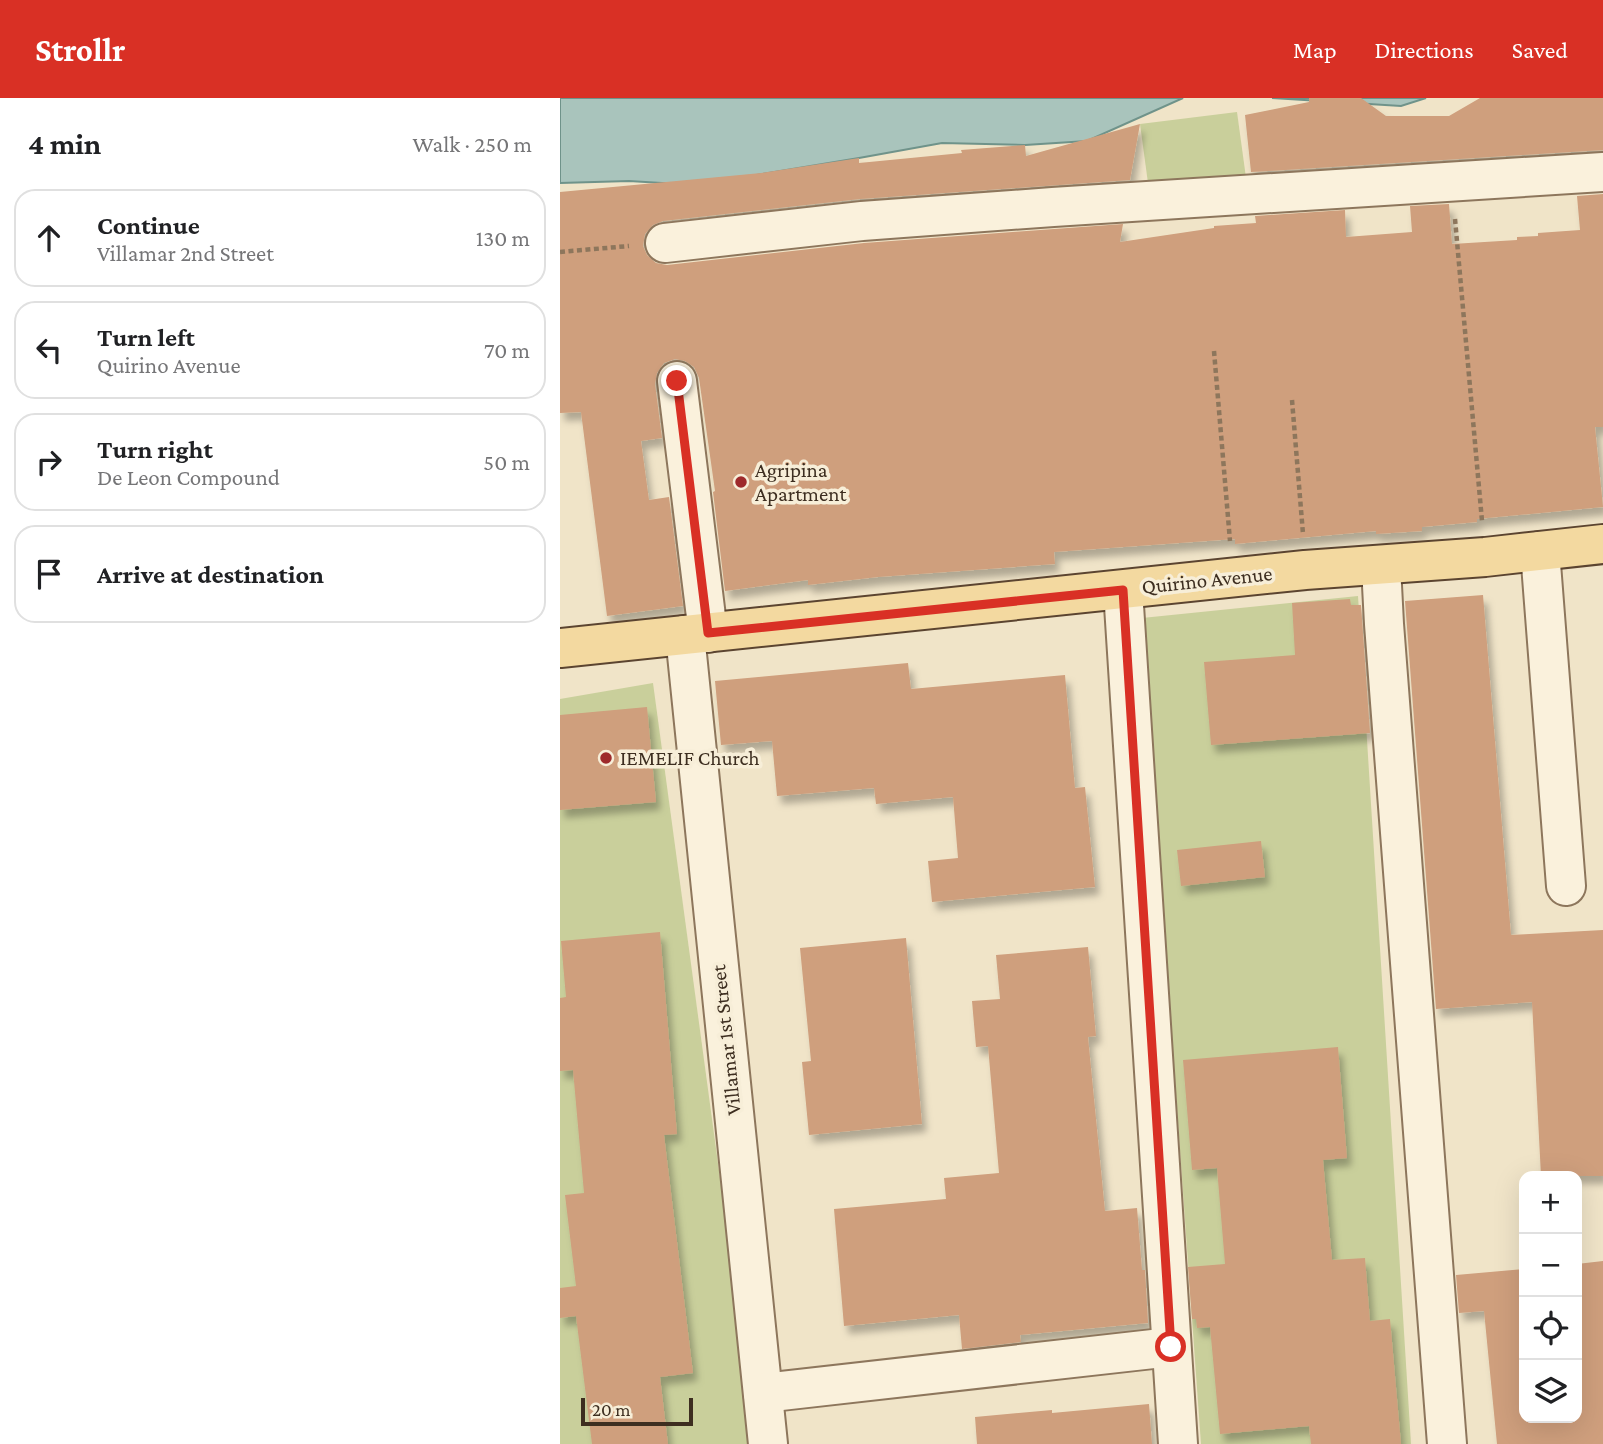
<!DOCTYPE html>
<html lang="en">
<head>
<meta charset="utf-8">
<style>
  body { margin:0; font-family:"Crimson Pro",serif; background:#f2f2f2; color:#202124 }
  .controls { position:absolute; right:21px; bottom:21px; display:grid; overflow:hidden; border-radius:14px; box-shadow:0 7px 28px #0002 }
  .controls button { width:63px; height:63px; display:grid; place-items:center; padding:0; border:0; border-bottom:2px solid #e0e0e0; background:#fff; color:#202124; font:35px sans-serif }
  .scale { position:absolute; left:21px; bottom:18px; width:112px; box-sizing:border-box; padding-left:7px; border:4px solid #3d2e20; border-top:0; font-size:19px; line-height:24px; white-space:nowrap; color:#3d2e20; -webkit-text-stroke:5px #f7eed8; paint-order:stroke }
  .stop { position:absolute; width:21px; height:21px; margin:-16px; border:5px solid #d93025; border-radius:50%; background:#fff }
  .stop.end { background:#d93025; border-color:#fff; box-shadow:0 2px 7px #0008 }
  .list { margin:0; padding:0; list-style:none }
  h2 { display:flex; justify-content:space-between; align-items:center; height:91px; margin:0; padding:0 28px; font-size:30px }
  h2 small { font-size:23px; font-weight:400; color:#757577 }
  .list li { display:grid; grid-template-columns:46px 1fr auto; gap:21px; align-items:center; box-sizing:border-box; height:98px; margin:0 14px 14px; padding:0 14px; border:2px solid #e0e0e0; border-radius:21px }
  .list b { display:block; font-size:26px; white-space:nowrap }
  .list p { margin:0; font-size:23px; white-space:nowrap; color:#757577 }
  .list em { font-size:23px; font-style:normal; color:#757577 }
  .icon { flex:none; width:38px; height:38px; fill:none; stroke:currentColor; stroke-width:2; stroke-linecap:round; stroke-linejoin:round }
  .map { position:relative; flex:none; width:1043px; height:1346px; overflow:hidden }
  header { display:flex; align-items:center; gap:42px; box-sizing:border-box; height:98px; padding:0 35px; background:#d93025; color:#fff }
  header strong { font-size:33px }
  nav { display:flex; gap:38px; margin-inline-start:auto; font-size:24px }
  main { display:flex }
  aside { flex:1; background:#fff }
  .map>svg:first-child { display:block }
  .green { fill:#c9cf9b }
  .water { fill:#a9c4bc; stroke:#6f938a; stroke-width:2 }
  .building { fill:#cf9f7d; filter:url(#shadow) }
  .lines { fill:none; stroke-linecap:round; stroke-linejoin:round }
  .minor-casing { stroke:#8d765c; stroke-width:42 }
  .major-casing { stroke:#5b4430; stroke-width:42 }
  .path { stroke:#8d765c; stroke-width:4.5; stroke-dasharray:5 3.5; stroke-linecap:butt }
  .minor { stroke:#faf1dc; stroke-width:38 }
  .major { stroke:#f3d9a0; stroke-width:38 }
  .route { stroke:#d93025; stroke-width:9 }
  .poi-dot { fill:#9e2a2b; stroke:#f7eed8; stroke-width:2.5 }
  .labels { text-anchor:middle; stroke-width:7; stroke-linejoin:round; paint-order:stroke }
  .poi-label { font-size:21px; fill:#3d2e20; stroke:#f7eed8; text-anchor:start }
  .street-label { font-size:21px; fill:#3d2e20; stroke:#f7eed8 }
</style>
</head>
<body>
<header>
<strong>Strollr</strong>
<nav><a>Map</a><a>Directions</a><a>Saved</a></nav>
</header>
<main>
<aside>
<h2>4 min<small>Walk · 250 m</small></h2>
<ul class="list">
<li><svg class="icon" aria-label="ahead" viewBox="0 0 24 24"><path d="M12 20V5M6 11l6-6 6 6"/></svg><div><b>Continue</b><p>Villamar 2nd Street</p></div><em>130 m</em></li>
<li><svg class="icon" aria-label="left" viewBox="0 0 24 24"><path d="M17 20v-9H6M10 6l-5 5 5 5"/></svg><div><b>Turn left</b><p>Quirino Avenue</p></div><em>70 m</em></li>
<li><svg class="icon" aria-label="right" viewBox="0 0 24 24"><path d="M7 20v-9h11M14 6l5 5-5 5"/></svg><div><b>Turn right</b><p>De Leon Compound</p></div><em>50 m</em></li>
<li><svg class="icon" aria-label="arrive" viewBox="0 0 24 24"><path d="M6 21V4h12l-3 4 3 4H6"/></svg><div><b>Arrive at destination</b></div></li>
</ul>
</aside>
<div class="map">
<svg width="1043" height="1346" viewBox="0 0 1043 1346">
  <defs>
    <filter id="shadow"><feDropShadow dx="4.5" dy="8" stdDeviation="3.5" flood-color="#0004"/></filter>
  </defs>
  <rect width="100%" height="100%" fill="#f0e4c8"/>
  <g class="green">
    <path d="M 677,14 L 687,87 L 590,100 L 580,26 Z"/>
    <path d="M 798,498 L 851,1346 L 641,1346 L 582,520 Z"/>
    <path d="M 93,585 L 196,1346 L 0,1346 L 0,601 Z"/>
  </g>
  <g class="water">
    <path d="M 0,0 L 623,0 L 527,43 L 465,47 L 382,45 L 299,60 L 135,87 L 69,83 L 0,85 Z"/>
    <path d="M 712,0 L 866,0 L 841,8 Z"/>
  </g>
  <g class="building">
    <path d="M 749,0 L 801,0 L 826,18 L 889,18 L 920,0 L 1043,0 L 1043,52 L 691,74 L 685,17 L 749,4 Z"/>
    <path d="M 580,26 L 570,82 L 300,101 L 103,123 L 93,127 L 85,136 L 83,148 L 87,157 L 96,165 L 107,167 L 304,145 L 563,126 L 560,144 L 654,130 L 654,128 L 696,125 L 695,118 L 785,112 L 786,139 L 852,134 L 850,108 L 889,106 L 892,146 L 957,142 L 957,139 L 978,138 L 978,135 L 1020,132 L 1017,98 L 1043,96 L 1043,329 L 1035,329 L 1043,409 L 917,421 L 917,424 L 862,429 L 862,433 L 816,436 L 816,433 L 675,446 L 675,441 L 494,454 L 495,466 L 318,479 L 248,487 L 248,482 L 165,493 L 153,394 L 155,393 L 139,280 L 134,269 L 125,263 L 115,261 L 104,265 L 97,275 L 95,286 L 102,340 L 81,343 L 89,402 L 109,399 L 123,508 L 47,518 L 21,314 L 0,315 L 0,94 L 201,75 L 299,60 L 299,65 L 402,55 L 401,52 L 465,47 L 466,58 Z"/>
    <path d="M 923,497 L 951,837 L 1043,832 L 1043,1078 L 981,1078 L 972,904 L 876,911 L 845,503 Z"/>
    <path d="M 790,501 L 791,507 L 801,507 L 810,635 L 651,647 L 644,564 L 735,557 L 732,505 Z"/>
    <path d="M 348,565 L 351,591 L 505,577 L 515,690 L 525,689 L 535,789 L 372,804 L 368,763 L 398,760 L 393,699 L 316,706 L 314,690 L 217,698 L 212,643 L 161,647 L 155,583 Z"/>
    <path d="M 87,609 L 96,704 L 0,712 L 0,617 Z"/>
    <path d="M 701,743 L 705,779 L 621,788 L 617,752 Z"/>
    <path d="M 100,834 L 117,1036 L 104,1037 L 133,1275 L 100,1279 L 108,1346 L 32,1346 L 16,1218 L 0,1220 L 0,1190 L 16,1188 L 5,1097 L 24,1095 L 13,972 L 0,973 L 0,900 L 6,899 L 1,843 Z"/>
    <path d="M 346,840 L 362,1026 L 249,1037 L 242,964 L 251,963 L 240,850 Z"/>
    <path d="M 528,849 L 536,938 L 528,939 L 545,1113 L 577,1110 L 582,1172 L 585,1172 L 588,1225 L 460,1237 L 461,1244 L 402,1251 L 399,1217 L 284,1228 L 274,1111 L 386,1101 L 384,1080 L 439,1075 L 428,948 L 416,949 L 412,903 L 440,901 L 436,857 Z"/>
    <path d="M 778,949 L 787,1060 L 763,1062 L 772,1162 L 805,1160 L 810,1223 L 830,1221 L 841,1346 L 751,1346 L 749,1328 L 660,1336 L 650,1229 L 637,1230 L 636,1221 L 632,1221 L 628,1169 L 665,1166 L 657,1070 L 632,1072 L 623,962 Z"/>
    <path d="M 1043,1163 L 1043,1346 L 937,1346 L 924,1213 L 899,1215 L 896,1177 L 964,1171 L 964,1320 L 1017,1320 L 1017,1166 Z"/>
    <path d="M 589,1306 L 592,1346 L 417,1346 L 415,1319 L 492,1312 L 492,1315 Z"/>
  </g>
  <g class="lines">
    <defs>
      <g id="minor">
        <path d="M 105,145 L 302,123 L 493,109 L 1043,74"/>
        <path d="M 117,283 L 148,535"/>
        <path d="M 980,453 L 1006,788"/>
        <path d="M 821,468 L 824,526 L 887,1346"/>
        <path d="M 563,492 L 618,1346"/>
        <path d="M 125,537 L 208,1346"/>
        <path d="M 203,1295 L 611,1249"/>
      </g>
      <path id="major" d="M 0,550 L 745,472 L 925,459 L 1043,446"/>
    </defs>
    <use href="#minor" class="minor-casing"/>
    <use href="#major" class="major-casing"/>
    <g class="path">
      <path d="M 895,121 L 922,423"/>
      <path d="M 0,154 L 69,148"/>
      <path d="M 654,253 L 670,443"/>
      <path d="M 732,302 L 743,436"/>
    </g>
    <use href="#minor" class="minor"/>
    <use href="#major" class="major"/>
  </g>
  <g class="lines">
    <path class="route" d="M 117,283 L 148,535 L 563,492 L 611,1249"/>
  </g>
  <g class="poi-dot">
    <circle cx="181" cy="384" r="7"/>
    <circle cx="46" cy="660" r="7"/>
  </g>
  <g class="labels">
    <g class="poi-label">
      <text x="195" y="379">Agripina<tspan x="195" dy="24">Apartment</tspan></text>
      <text x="60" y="667">IEMELIF Church</text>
    </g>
    <g class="street-label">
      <text transform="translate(647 482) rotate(-6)" y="7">Quirino Avenue</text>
      <text transform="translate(166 942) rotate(-96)" y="7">Villamar 1st Street</text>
    </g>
  </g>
</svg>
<div class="controls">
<button>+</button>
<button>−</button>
<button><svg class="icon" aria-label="locate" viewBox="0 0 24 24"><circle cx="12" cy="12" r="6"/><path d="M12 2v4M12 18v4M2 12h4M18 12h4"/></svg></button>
<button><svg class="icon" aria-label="layers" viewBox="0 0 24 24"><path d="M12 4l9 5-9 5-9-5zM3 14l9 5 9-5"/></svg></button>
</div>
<div class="scale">20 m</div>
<div class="stop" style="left:611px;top:1249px"></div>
<div class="stop end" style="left:117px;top:283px"></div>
</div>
</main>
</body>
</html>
